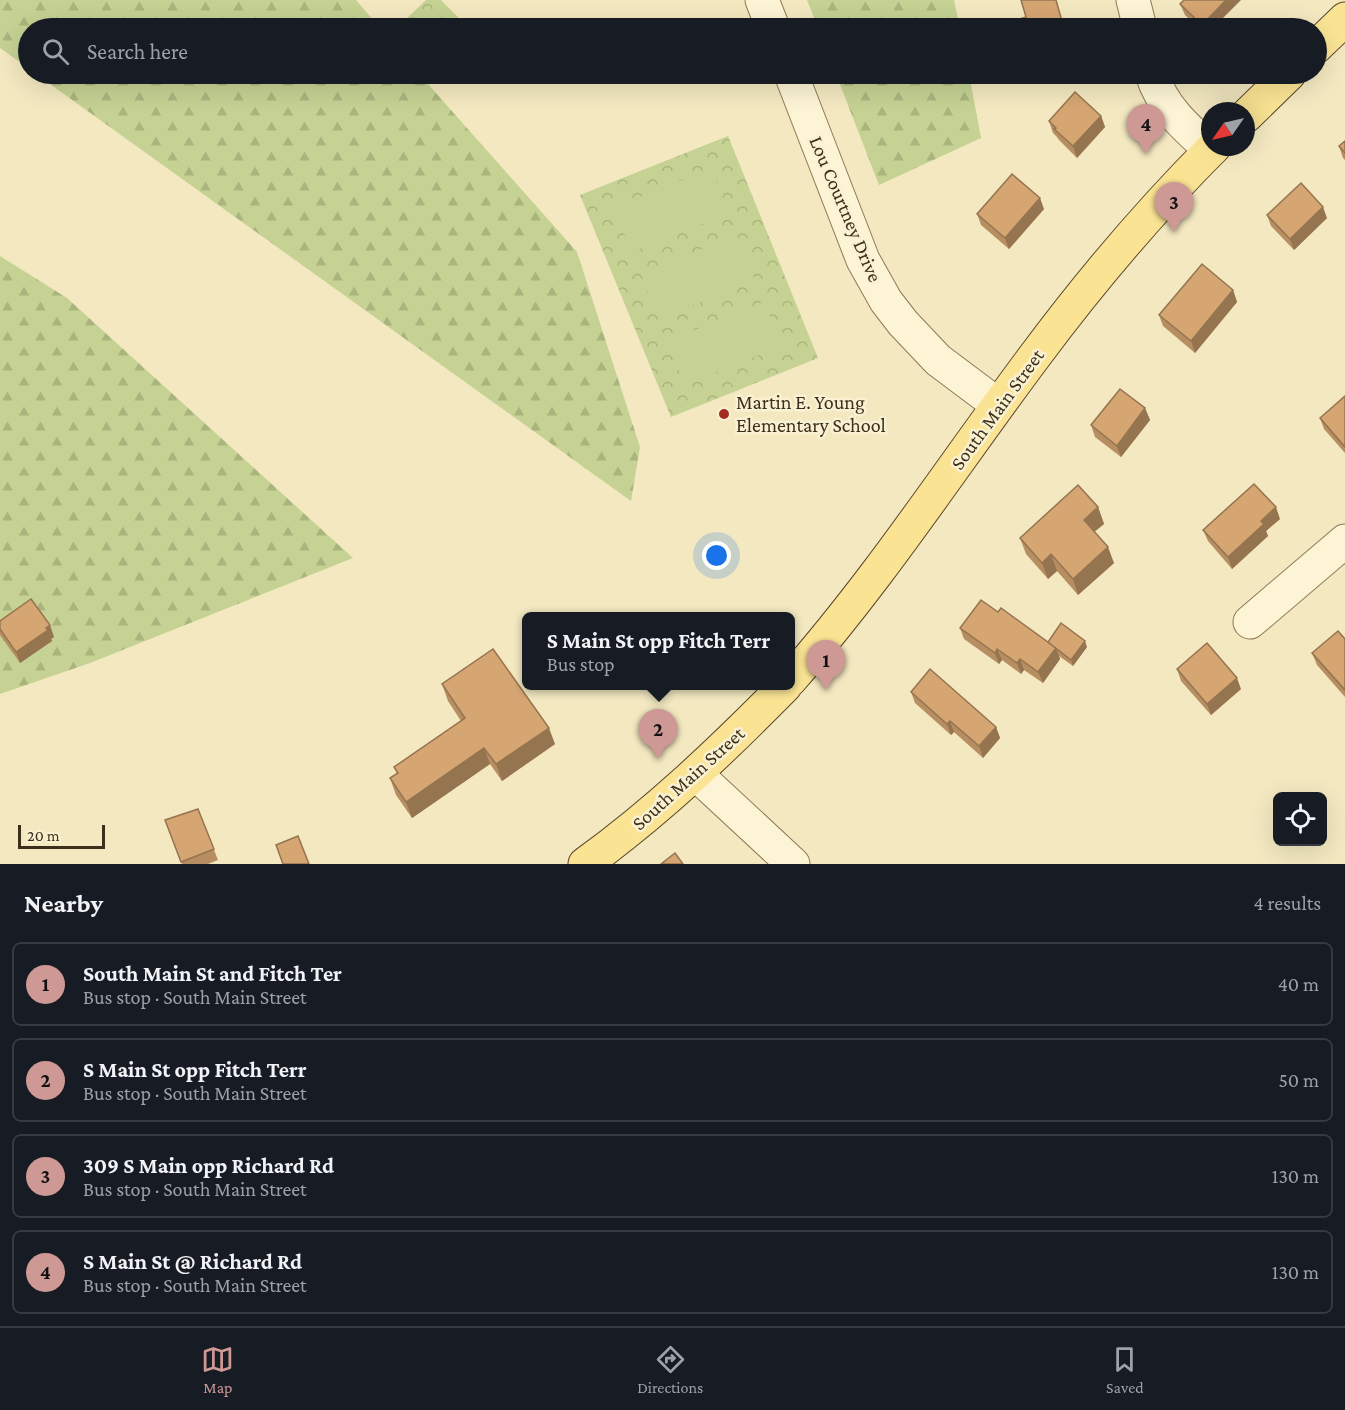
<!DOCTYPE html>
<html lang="en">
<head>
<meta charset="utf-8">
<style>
  body { margin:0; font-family:"Crimson Pro",serif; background:#20242c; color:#f1f3f6 }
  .controls { position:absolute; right:18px; bottom:18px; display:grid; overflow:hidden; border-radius:9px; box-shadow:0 6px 24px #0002 }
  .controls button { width:54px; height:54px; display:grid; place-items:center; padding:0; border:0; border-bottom:2px solid #363941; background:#171b24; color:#f1f3f6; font:30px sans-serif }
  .compass { position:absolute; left:1201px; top:102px; width:54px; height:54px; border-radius:50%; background:#171b24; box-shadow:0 6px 24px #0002; rotate:236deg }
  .scale { position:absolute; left:18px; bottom:15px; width:87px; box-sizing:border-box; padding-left:6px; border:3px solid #3c2f1c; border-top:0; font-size:16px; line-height:21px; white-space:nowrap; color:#3c2f1c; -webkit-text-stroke:4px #f9f1d1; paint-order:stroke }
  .you { position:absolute; left:717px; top:556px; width:21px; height:21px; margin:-15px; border:4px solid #fff; border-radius:50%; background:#1a73e8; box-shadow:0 0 0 9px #1a73e833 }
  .badge { display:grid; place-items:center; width:39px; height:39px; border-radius:50%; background:#ce9995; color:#111; font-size:20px; font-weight:700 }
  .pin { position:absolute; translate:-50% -50px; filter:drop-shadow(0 2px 3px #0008) }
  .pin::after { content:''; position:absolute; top:32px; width:21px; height:18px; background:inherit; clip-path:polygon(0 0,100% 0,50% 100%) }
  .popup { position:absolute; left:522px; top:612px; width:273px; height:78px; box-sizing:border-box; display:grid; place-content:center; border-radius:9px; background:#171b24; filter:drop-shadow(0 2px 4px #0005); font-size:20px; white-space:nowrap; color:#9ea1a6 }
  .popup b { font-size:22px; color:#f1f3f6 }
  .popup::after { content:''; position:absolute; left:50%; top:100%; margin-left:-12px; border:12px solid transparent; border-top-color:#171b24 }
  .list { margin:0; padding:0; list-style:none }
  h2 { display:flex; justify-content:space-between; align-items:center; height:78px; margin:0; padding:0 24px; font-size:26px }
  h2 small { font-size:20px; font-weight:400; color:#9ea1a6 }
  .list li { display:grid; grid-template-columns:39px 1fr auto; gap:18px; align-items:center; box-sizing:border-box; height:84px; margin:0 12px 12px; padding:0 12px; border:2px solid #363941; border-radius:9px }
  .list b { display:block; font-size:22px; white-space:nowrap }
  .list p { margin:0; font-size:20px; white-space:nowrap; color:#9ea1a6 }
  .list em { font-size:20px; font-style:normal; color:#9ea1a6 }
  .icon { flex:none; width:33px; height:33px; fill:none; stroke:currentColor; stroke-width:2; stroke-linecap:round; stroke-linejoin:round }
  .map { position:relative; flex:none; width:1345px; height:864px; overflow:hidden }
  .search { position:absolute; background:#171b24; box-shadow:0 6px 24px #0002; left:18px; right:18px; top:18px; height:66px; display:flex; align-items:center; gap:15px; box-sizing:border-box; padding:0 21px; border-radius:33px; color:#9ea1a6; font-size:22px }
  .sheet { height:462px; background:#171b24 }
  nav { display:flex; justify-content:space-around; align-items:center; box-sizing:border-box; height:84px; border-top:2px solid #363941; background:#171b24; font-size:16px; color:#9ea1a6 }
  nav a { display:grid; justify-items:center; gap:3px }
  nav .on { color:#ce9995 }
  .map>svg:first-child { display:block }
  .forest { fill:url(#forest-firs) }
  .park { fill:url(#park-crowns) }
  .pitch { fill:#c5d293 }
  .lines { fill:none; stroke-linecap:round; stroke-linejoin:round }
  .minor-casing { stroke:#8e7956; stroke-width:35 }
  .major-casing { stroke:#5b462b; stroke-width:35 }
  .minor { stroke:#fcf4d4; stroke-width:33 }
  .major { stroke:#fae494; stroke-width:33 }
  .wall { fill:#b78e62 }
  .shaded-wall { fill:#957450 }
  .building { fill:#d5a572; stroke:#957450; stroke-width:1.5 }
  .poi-dot { fill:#a42b1f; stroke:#f9f1d1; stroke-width:2 }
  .labels { text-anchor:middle; stroke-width:5; stroke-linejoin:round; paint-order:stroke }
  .street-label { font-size:20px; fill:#3c2f1c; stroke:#f9f1d1 }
  .poi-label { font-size:20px; fill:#3c2f1c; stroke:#f9f1d1; text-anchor:start }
</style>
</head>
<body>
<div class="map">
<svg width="1345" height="864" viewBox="0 0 1345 864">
  <defs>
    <pattern id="forest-firs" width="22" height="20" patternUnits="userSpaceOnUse" patternTransform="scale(1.5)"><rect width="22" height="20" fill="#c5d293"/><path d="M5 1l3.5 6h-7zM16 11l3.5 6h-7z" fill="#aab57e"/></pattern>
    <pattern id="park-crowns" width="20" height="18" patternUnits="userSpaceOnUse" patternTransform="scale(1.5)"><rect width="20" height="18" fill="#c5d293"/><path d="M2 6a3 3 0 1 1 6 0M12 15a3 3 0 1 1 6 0" fill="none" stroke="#aab57e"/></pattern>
  </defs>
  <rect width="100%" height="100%" fill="#f3e8c0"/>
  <g class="forest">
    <path d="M 0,0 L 356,0 L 380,28 L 28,28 L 28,68 L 0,48 Z"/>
    <path d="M 807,0 L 954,0 L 960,28 L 818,28 Z"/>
    <path d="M 36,74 L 419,74 L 577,252 L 640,447 L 631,501 Z"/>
    <path d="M 836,74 L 969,74 L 981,138 L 879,185 Z"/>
    <path d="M 0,256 L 67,298 L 353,558 L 90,663 L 0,694 Z"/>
  </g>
  <g class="park">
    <path d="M 426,0 L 441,0 L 469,28 L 411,28 L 404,21 Z"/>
    <path d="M 728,136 L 818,358 L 671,417 L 580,195 Z"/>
  </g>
  <g class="pitch">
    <path d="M 711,168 L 729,213 L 632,252 L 614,208 Z"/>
    <path d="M 737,235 L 755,280 L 659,319 L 641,274 Z"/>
    <path d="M 764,302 L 782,346 L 685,385 L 667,341 Z"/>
  </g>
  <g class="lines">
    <defs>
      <g id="minor">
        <path d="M 762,0 L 773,28"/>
        <path d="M 1133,0 L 1140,28"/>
        <path d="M 791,74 L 863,260 L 886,301 L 903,323 L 938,360 L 998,405"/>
        <path d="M 1152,74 C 1162,107 1186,128 1211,150"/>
        <path d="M 1250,622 L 1345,541"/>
        <path d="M 696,774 L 793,864"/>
      </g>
      <g id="major">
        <path d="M 1316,47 L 1345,19"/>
        <path d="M 1246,116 L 1289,74"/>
        <path d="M 790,680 C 880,578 953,465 1034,357 C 1089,283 1149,212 1214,147"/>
        <path d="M 585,864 C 658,811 722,750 785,686"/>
      </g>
    </defs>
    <use href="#minor" class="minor-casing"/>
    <use href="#major" class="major-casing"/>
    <use href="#minor" class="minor"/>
    <use href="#major" class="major"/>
  </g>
  <g class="wall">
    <path d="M 1180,4 L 1213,28 L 1198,28 L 1185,15 Z"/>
    <path d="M 1101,116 L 1105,127 L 1077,158 L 1059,140 L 1057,137 L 1053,133 L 1049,121 Z"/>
    <path d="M 1345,141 L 1345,160 L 1343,158 L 1339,146 Z"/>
    <path d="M 1044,209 L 1009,249 L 981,225 L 977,214 Z"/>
    <path d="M 1267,215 L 1327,218 L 1294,250 L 1271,226 Z"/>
    <path d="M 1233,290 L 1237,302 L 1195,353 L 1163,326 L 1159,315 Z"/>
    <path d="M 1345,396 L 1345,453 L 1324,429 L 1320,418 Z"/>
    <path d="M 1145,408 L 1150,420 L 1121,457 L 1095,437 L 1091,425 Z"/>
    <path d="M 1098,507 L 1104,524 L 1094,532 L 1114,563 L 1078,595 L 1057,571 L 1048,579 L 1026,554 L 1020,538 Z"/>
    <path d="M 1280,519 L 1266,531 L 1268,536 L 1232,569 L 1208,541 L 1203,530 Z"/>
    <path d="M 998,612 L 1048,642 L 1087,647 L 1073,666 L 1059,656 L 1060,659 L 1043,683 L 1024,670 L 1021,674 L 1002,660 L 999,664 L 964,639 L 960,628 Z"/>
    <path d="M 0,621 L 54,637 L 51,639 L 52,641 L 20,663 L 0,635 Z"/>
    <path d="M 1345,639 L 1345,697 L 1317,665 L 1312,653 Z"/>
    <path d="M 1177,669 L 1241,689 L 1211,715 L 1181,681 Z"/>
    <path d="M 442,684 L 555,744 L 502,781 L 490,764 L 412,818 L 396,795 L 390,778 L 397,774 L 394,767 L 461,721 L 448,701 Z"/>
    <path d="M 911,692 L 996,727 L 1000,738 L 983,758 L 954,732 L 951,735 L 915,703 Z"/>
    <path d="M 198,809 L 218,860 L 208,864 L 182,864 L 165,820 Z"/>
  </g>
  <g class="shaded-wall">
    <path d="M 1226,0 L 1241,0 L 1213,28 L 1204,28 L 1202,25 Z"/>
    <path d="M 1101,116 L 1105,127 L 1077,158 L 1073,146 Z"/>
    <path d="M 1040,198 L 1044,209 L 1009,249 L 1005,238 Z"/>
    <path d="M 1323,207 L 1327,218 L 1294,250 L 1290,239 Z"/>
    <path d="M 1233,290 L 1237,302 L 1195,353 L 1191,341 Z"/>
    <path d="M 1145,408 L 1150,420 L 1121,457 L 1117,446 Z"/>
    <path d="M 1098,507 L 1104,524 L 1089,536 L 1084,520 Z"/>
    <path d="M 1276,507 L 1280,519 L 1266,531 L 1268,536 L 1232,569 L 1228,557 L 1261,521 Z"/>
    <path d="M 1108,547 L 1114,563 L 1078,595 L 1073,579 Z"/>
    <path d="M 1051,554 L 1057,571 L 1048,579 L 1042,563 Z"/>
    <path d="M 50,625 L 54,637 L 51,639 L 52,641 L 20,663 L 16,652 Z"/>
    <path d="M 1085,641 L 1087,647 L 1073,666 L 1071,660 Z"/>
    <path d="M 1056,648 L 1060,659 L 1043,683 L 1038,672 Z"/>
    <path d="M 997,649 L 1002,660 L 999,664 L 995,653 Z"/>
    <path d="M 1020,659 L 1024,670 L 1021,674 L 1017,663 Z"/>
    <path d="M 1237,678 L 1241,689 L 1211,715 L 1207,704 Z"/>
    <path d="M 950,721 L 954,732 L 951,735 L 947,724 Z"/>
    <path d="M 996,727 L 1000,738 L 983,758 L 979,746 Z"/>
    <path d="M 549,728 L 555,744 L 502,781 L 496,764 Z"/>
    <path d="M 484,748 L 490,764 L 412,818 L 406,802 Z"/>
  </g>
  <g class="building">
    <path d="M 1021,0 L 1056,0 L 1064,28 L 1011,28 L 1009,22 L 1026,17 Z"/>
    <path d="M 1184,0 L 1226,0 L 1202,25 L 1180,4 Z"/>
    <path d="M 1075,92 L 1101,116 L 1073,146 L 1054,129 L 1056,128 L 1049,121 Z"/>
    <path d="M 1345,141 L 1345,153 L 1339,146 Z"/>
    <path d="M 1012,174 L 1040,198 L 1005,238 L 977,214 Z"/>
    <path d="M 1301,183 L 1323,207 L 1290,239 L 1267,215 Z"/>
    <path d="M 1202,264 L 1233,290 L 1191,341 L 1159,315 Z"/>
    <path d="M 1120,389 L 1145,408 L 1117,446 L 1091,425 Z"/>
    <path d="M 1345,396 L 1345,447 L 1320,418 Z"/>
    <path d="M 1254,484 L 1276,507 L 1261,521 L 1264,524 L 1228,557 L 1203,530 Z"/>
    <path d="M 1078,485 L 1098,507 L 1084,520 L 1108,547 L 1073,579 L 1051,554 L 1042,563 L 1020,538 Z"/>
    <path d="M 31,599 L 50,625 L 46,628 L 48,630 L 16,652 L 0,629 L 0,621 Z"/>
    <path d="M 981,600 L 998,612 L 1001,608 L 1056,648 L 1038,672 L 1020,659 L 1017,663 L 997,649 L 995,653 L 960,628 Z"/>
    <path d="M 1061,623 L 1085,641 L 1071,660 L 1048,642 Z"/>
    <path d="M 1338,631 L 1345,639 L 1345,690 L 1312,653 Z"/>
    <path d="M 1207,643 L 1237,678 L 1207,704 L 1177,669 Z"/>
    <path d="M 493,649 L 549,728 L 496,764 L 484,748 L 406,802 L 390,778 L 398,773 L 394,767 L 465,718 L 442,684 Z"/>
    <path d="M 930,669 L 996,727 L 979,746 L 950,721 L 947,724 L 911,692 Z"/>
    <path d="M 198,809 L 214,849 L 181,862 L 165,820 Z"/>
    <path d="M 298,836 L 309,864 L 283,864 L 276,845 Z"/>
    <path d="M 675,853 L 683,864 L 661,864 Z"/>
  </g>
  <circle class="poi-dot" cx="724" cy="414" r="6"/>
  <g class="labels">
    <g class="street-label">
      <text transform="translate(846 209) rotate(67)" y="7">Lou Courtney Drive</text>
      <text transform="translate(997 409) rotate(-54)" y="7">South Main Street</text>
      <text transform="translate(688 778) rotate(-42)" y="7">South Main Street</text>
    </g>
    <g class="poi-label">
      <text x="736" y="409">Martin E. Young<tspan x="736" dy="23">Elementary School</tspan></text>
    </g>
  </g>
</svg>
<div class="controls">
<button><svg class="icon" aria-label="locate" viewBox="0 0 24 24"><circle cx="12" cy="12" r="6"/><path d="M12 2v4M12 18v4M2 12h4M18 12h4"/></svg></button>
</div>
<svg class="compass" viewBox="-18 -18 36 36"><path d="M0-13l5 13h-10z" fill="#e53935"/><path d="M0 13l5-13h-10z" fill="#9ea1a6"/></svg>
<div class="scale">20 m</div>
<div class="you"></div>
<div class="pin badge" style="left:826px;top:690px">1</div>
<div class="pin badge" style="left:658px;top:759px">2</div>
<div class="popup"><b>S Main St opp Fitch Terr</b>Bus stop</div>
<div class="pin badge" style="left:1174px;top:232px">3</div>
<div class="pin badge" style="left:1146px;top:154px">4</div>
<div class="search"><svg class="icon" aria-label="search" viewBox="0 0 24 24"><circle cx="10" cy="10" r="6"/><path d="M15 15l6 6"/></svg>Search here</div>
</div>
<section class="sheet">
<h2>Nearby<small>4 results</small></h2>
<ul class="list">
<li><span class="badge">1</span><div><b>South Main St and Fitch Ter</b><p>Bus stop · South Main Street</p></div><em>40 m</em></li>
<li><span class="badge">2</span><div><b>S Main St opp Fitch Terr</b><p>Bus stop · South Main Street</p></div><em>50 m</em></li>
<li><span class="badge">3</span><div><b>309 S Main opp Richard Rd</b><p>Bus stop · South Main Street</p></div><em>130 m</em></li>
<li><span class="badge">4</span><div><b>S Main St @ Richard Rd</b><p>Bus stop · South Main Street</p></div><em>130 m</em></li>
</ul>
</section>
<nav>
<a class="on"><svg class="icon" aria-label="map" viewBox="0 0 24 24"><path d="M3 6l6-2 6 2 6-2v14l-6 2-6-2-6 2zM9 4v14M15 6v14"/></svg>Map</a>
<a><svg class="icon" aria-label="directions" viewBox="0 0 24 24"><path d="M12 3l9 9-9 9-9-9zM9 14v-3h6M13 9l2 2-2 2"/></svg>Directions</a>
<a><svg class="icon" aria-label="saved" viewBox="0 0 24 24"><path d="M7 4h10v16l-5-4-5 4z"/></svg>Saved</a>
</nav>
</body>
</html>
